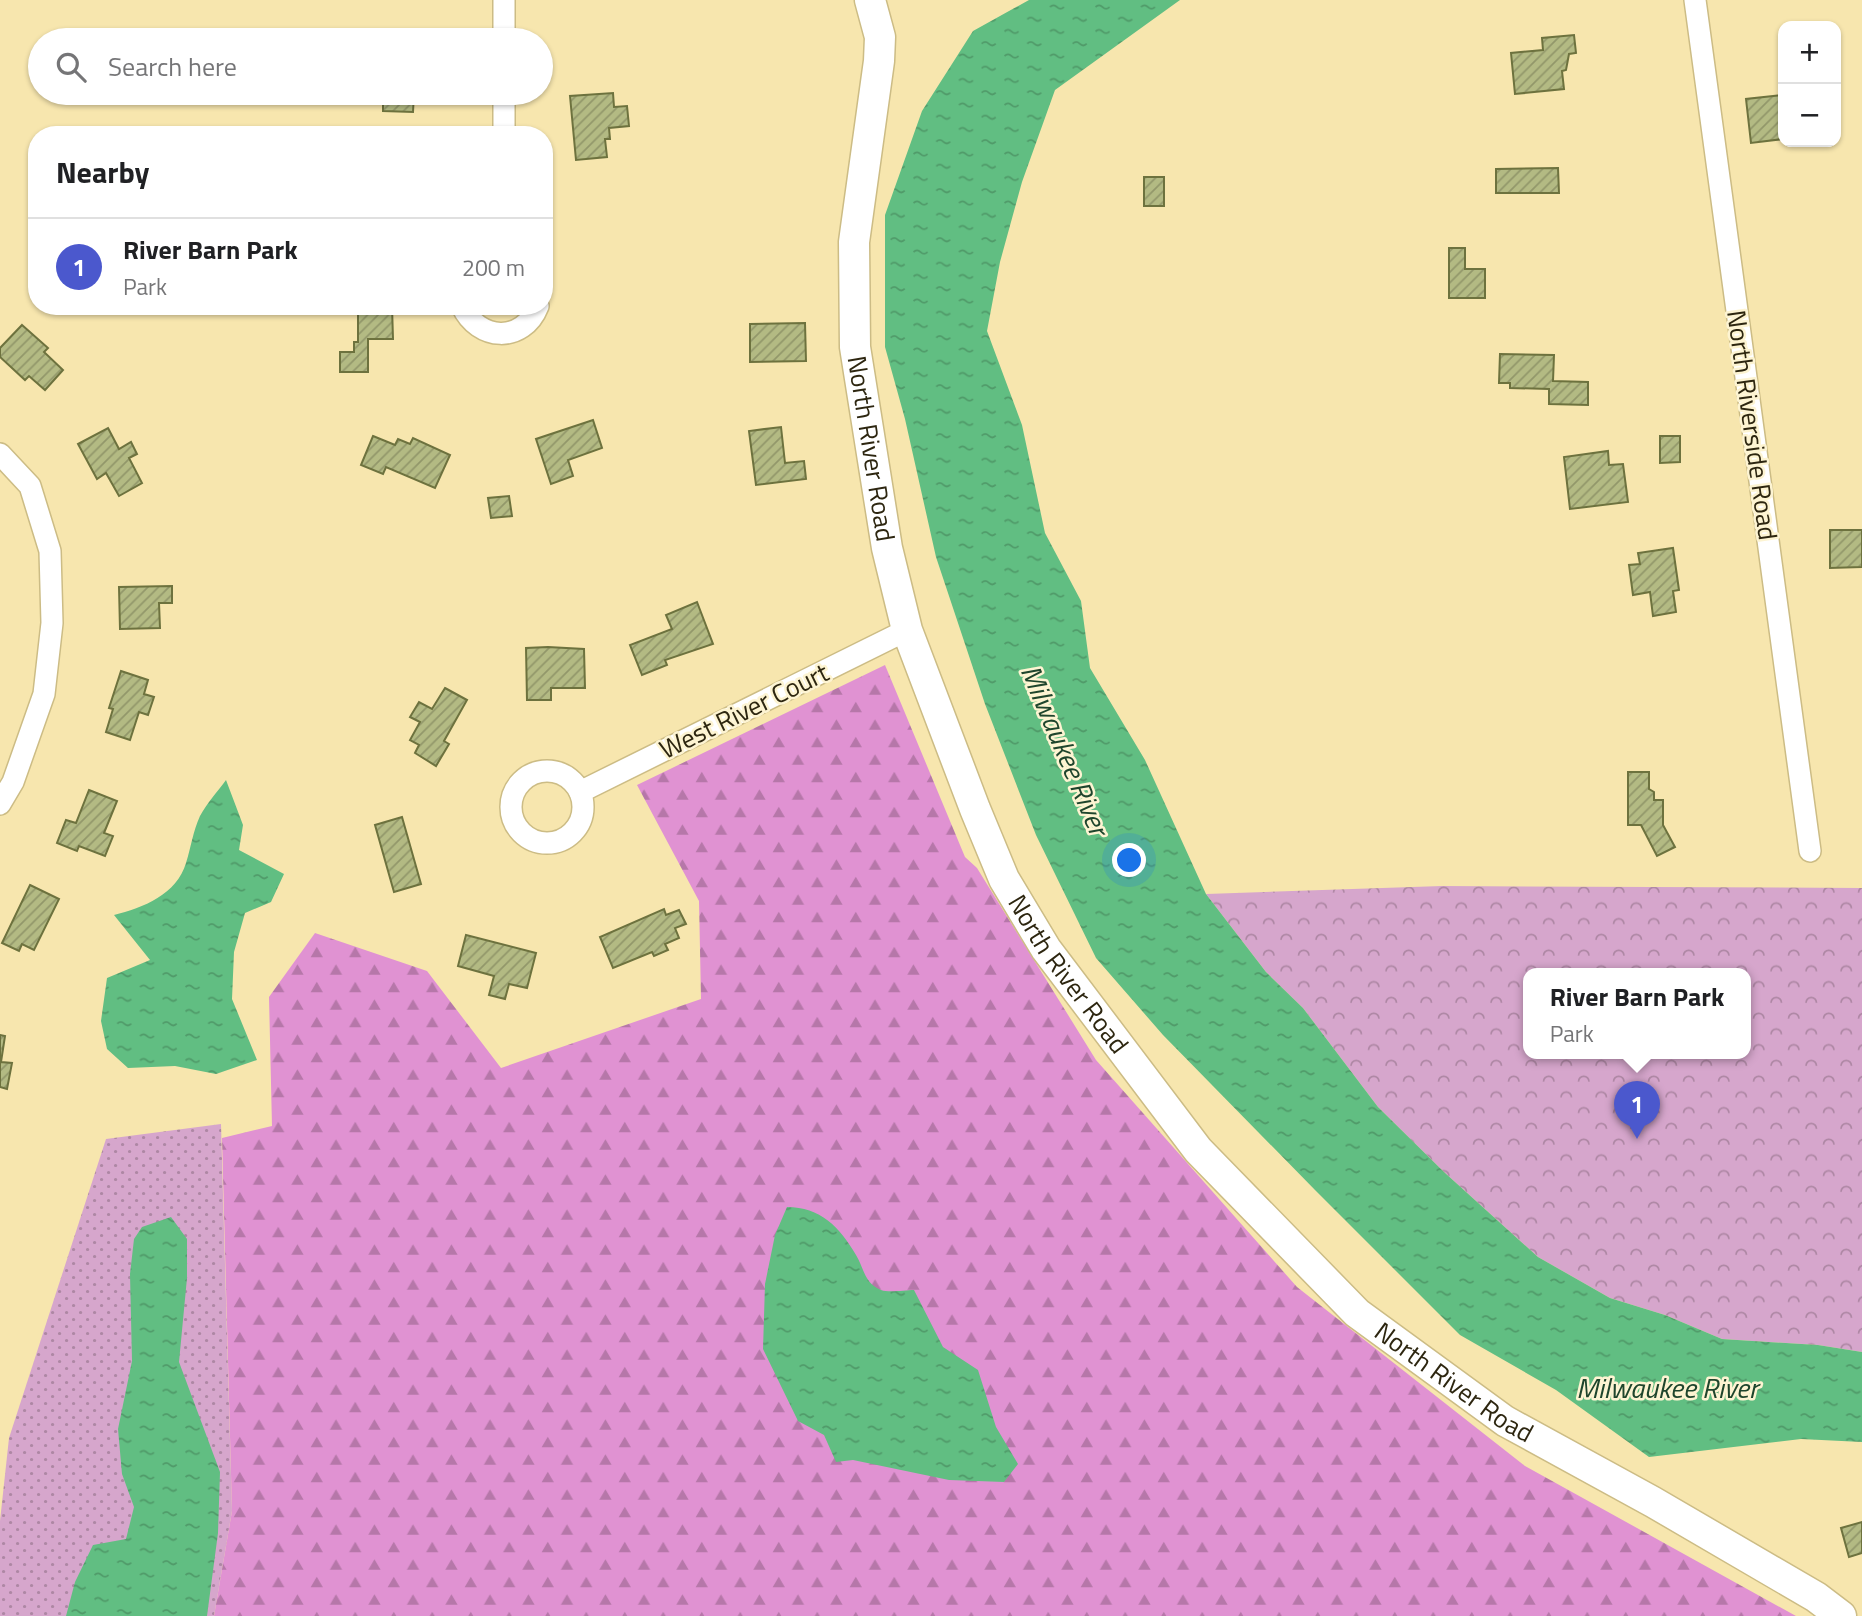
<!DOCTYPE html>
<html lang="en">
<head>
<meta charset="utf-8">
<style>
  body { margin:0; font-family:"Titillium Web",sans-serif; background:#f2f2f2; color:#202124 }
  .controls { position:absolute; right:21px; top:21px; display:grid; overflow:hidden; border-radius:14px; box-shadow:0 2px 5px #0004 }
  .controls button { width:63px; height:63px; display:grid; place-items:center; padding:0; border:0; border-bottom:2px solid #e0e0e0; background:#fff; color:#202124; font:35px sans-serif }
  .you { position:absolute; left:1130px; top:861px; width:24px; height:24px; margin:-18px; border:5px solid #fff; border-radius:50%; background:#1a73e8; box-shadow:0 0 0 10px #1a73e833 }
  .badge { display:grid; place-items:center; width:46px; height:46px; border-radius:50%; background:#4b58cd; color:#fff; font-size:23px; font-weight:700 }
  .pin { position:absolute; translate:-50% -58px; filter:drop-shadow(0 2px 4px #0008) }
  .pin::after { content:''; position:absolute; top:37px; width:24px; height:21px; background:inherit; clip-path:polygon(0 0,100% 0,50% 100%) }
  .popup { position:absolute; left:1523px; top:968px; width:228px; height:91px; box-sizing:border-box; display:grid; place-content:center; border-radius:14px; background:#fff; filter:drop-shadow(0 2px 5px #0005); font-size:23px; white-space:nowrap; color:#757577 }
  .popup b { font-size:26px; color:#202124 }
  .popup::after { content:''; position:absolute; left:50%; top:100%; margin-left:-14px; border:14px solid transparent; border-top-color:#fff }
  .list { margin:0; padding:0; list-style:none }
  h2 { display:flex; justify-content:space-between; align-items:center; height:91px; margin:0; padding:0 28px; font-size:30px }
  h2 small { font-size:23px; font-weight:400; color:#757577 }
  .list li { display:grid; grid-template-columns:46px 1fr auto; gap:21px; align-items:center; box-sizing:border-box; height:98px; padding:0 28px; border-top:2px solid #e0e0e0 }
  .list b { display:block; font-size:26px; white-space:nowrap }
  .list p { margin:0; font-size:23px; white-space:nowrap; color:#757577 }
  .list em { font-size:23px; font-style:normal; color:#757577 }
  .icon { flex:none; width:38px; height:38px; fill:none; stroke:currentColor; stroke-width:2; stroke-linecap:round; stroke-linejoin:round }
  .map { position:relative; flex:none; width:1862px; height:1616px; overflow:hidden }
  .search { position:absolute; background:#fff; box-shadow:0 2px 5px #0004; left:28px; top:28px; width:525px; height:77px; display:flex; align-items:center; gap:18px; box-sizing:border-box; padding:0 24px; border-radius:38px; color:#757577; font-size:26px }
  .panel { position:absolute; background:#fff; box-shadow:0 2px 5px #0004; left:28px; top:126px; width:525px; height:189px; border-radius:28px }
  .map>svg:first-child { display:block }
  .grass { fill:url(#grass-dots) }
  .forest { fill:url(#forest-firs) }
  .park { fill:url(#park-crowns); fill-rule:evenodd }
  .water { fill:url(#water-ripples) }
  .building { fill:url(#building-hatch); stroke:#6d723e; stroke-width:2 }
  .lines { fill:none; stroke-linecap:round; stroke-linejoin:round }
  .street-casing { stroke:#ccbc85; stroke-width:24 }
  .secondary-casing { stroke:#ccbc85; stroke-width:33 }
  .street { stroke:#fff; stroke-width:21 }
  .secondary { stroke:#fff; stroke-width:30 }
  .labels { text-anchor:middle; stroke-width:5; stroke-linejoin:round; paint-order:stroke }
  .street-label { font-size:26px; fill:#2d2610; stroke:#fdf4d2 }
  .water-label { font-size:28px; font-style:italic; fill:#1e452c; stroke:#fdf4d2 }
</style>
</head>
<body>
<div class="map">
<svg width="1862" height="1616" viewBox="0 0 1862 1616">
  <defs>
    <pattern id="grass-dots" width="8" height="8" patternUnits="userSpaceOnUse" patternTransform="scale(1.75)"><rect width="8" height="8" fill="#d6a6cc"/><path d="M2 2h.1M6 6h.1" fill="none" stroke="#ae87a4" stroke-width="1.8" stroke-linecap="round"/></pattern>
    <pattern id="forest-firs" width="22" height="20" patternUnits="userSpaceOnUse" patternTransform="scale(1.75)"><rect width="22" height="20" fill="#e092d2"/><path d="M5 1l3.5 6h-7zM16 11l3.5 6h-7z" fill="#b677a9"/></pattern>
    <pattern id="park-crowns" width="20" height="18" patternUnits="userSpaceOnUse" patternTransform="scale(1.75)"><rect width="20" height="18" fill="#d6a6cc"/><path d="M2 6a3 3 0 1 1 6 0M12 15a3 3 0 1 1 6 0" fill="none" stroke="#ae87a4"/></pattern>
    <pattern id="water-ripples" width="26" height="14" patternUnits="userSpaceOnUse" patternTransform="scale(1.75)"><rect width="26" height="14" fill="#61be82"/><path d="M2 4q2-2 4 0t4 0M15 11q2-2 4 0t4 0" fill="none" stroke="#509a69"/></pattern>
    <pattern id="building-hatch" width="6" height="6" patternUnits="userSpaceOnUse" patternTransform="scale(1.75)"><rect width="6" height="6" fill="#b3ba83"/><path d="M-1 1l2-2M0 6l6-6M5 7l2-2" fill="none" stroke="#92976a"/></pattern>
  </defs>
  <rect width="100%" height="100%" fill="#f7e6ae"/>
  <path class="grass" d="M 221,1124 L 232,1511 L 214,1616 L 0,1616 L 0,1521 L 9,1438 L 106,1139 Z"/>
  <path class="forest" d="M 885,665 L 965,857 L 977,868 L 1096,1060 L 1297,1287 L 1525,1466 L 1796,1616 L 214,1616 L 232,1511 L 222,1138 L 272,1126 L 269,997 L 315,933 L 427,971 L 501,1068 L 701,999 L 699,901 L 637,785 Z"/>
  <path class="park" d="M 1442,886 L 1862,888 L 1862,1352 L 1818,1345 L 1722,1339 L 1665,1315 L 1610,1298 L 1538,1257 L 1444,1172 L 1378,1107 L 1303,1008 L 1266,972 L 1206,894 ZM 1528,973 L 1746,973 L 1746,1053 L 1528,1053 Z"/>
  <g class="water">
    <path d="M 1029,0 L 1180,0 L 1055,90 L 1022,182 L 1000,262 L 987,331 L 1022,425 L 1045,533 L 1081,601 L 1090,668 L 1145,760 L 1206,894 L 1266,972 L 1303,1008 L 1378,1107 L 1444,1172 L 1538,1257 L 1610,1298 L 1665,1315 L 1722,1339 L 1818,1345 L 1862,1352 L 1862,1442 L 1801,1439 L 1649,1457 L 1556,1390 L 1460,1335 L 1315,1190 L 1163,1035 L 1096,958 L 1036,835 L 985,704 L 936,557 L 905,419 L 885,347 L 885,215 L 922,111 L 973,31 Z"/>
    <path d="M 226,780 L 243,825 L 239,850 L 284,874 L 271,902 L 245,913 L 234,952 L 232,999 L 257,1060 L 216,1074 L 175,1066 L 128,1068 L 107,1049 L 101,1021 L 107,978 L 150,960 L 114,915 C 143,908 177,894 186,863 C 191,847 193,831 200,816 C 207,803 218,791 226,780 Z"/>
    <path d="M 787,1207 C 820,1207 840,1227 856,1255 C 864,1268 864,1283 881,1290 C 889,1293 905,1290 914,1290 L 943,1347 L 978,1370 L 996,1427 L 1018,1464 L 1004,1482 L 949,1480 L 853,1460 L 836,1462 L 824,1435 L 798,1421 L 763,1349 L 765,1284 L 775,1235 Z"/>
    <path d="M 171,1217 L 187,1239 L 187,1278 L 179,1362 L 220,1472 L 218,1533 L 207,1616 L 66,1616 L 75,1582 L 93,1545 L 126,1539 L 134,1507 L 122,1474 L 118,1429 L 132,1361 L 130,1274 L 134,1239 L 142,1227 Z"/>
  </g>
  <g class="building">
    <path d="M 1574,35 L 1576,53 L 1569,54 L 1566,70 L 1562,71 L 1564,89 L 1515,94 L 1511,53 L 1543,50 L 1542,38 Z"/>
    <path d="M 383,93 L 414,93 L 413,112 L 383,111 Z"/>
    <path d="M 613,93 L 614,107 L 627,106 L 629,126 L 609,128 L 610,139 L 605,139 L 607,157 L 576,160 L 570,96 Z"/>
    <path d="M 1783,95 L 1783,139 L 1751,143 L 1746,99 Z"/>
    <path d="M 1558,168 L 1559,193 L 1496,193 L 1496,169 Z"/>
    <rect x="1144" y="177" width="20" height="29"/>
    <path d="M 1449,248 L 1465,248 L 1465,269 L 1485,269 L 1485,298 L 1449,298 Z"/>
    <rect x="209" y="306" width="26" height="8"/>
    <path d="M 392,306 L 393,339 L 368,339 L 368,372 L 340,372 L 340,352 L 354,352 L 354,342 L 358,342 L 358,307 L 346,306 Z"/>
    <path d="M 805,323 L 806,361 L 750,362 L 750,324 Z"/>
    <path d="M 22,325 L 48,348 L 44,352 L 63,370 L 45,390 L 29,376 L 25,380 L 0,357 L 0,348 Z"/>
    <path d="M 1500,354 L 1554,355 L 1553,381 L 1588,382 L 1588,405 L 1549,404 L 1549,389 L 1510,388 L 1510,383 L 1499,383 Z"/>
    <path d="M 593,420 L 602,448 L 568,460 L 573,476 L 551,484 L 536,439 Z"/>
    <path d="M 781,427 L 785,463 L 804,461 L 806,479 L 756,485 L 749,431 Z"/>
    <path d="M 108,428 L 119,449 L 131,442 L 137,454 L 129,458 L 142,483 L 119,496 L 106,473 L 97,479 L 78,444 Z"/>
    <path d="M 373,436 L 395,445 L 398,439 L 410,444 L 413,438 L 450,455 L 435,488 L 386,467 L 383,474 L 361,465 Z"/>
    <path d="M 1660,436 L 1680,436 L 1680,462 L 1660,463 Z"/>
    <path d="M 1608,451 L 1609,465 L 1623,464 L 1628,502 L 1570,509 L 1564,457 Z"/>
    <path d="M 509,496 L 512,516 L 491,518 L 488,498 Z"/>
    <path d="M 1830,530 L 1862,530 L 1862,567 L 1830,568 Z"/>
    <path d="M 1673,548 L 1679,590 L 1673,591 L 1676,612 L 1653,616 L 1650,592 L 1633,595 L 1629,565 L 1640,564 L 1638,553 Z"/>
    <path d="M 172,586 L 172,603 L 159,603 L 160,628 L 120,629 L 119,587 Z"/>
    <path d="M 697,602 L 713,644 L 665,660 L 667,665 L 642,675 L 630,645 L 672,629 L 666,615 Z"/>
    <path d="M 548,647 L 584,649 L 585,688 L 551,688 L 551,700 L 527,700 L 526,648 Z"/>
    <path d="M 121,671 L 148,680 L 144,694 L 154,697 L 148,715 L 139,712 L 130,740 L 106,732 L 113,709 L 109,708 Z"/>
    <path d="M 445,688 L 467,700 L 444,741 L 449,744 L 436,766 L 415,753 L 419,745 L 410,740 L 420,722 L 410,717 L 419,702 L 432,709 Z"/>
    <path d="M 1628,772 L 1649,772 L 1649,789 L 1654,792 L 1654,800 L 1663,800 L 1663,825 L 1675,847 L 1657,856 L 1641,825 L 1628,825 Z"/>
    <path d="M 89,790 L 117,801 L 104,833 L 113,836 L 105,856 L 79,846 L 77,851 L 57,843 L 66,820 L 76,823 Z"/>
    <path d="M 402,817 L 421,884 L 394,892 L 375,825 Z"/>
    <path d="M 30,885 L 59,899 L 34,950 L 22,944 L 19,951 L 2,943 Z"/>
    <path d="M 664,909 L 666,915 L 679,910 L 686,924 L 675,928 L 679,938 L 665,944 L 668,950 L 654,956 L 652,952 L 613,968 L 600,937 Z"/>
    <path d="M 466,935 L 536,953 L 527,988 L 509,984 L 505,999 L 489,995 L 494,976 L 458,966 Z"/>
    <path d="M 0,1035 L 5,1036 L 1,1062 L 12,1063 L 7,1089 L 0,1087 Z"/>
    <path d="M 1862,1522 L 1862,1553 L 1849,1557 L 1841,1528 Z"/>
  </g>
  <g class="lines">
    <defs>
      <g id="street">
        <path d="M 1695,0 L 1810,851"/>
        <path d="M 504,40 L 504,0"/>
        <path d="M 504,135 L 504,93"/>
        <path d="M 462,306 C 478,341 523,344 538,306"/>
        <path d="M 0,454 L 30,486 L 50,551 L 52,623 L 44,694 L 13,782 L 0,804"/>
        <circle cx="547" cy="807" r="36"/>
        <path d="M 580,792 L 907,630"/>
      </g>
      <g id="secondary">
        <path id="s1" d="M 870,0 L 880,37 L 879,61 L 854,242 L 855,347 L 887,548 L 907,630 L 975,809 L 1004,879 L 1046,949 L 1198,1150 L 1357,1313 L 1505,1421 L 1653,1502 L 1816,1597 L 1841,1616"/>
      </g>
    </defs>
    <use href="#street" class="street-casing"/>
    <use href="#secondary" class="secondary-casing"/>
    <use href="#street" class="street"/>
    <use href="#secondary" class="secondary"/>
  </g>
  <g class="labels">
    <g class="street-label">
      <text transform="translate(1752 425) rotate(82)" y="9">North Riverside Road</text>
      <text dy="9" stroke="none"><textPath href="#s1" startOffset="453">North River Road</textPath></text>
      <text transform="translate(744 711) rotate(-26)" y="9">West River Court</text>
      <text dy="9" stroke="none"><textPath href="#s1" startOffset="1020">North River Road</textPath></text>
      <text dy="9" stroke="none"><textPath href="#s1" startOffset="1586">North River Road</textPath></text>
    </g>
    <g class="water-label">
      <text transform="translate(1065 750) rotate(67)" y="10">Milwaukee River</text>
      <text x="1667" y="1398">Milwaukee River</text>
    </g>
  </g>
</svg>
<div class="controls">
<button>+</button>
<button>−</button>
</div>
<div class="you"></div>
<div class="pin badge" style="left:1637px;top:1139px">1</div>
<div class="popup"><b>River Barn Park</b>Park</div>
<div class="search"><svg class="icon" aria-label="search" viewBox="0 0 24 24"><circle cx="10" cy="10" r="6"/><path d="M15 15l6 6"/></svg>Search here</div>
<section class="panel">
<h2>Nearby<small></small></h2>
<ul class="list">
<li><span class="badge">1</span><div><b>River Barn Park</b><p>Park</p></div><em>200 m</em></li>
</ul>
</section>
</div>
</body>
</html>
